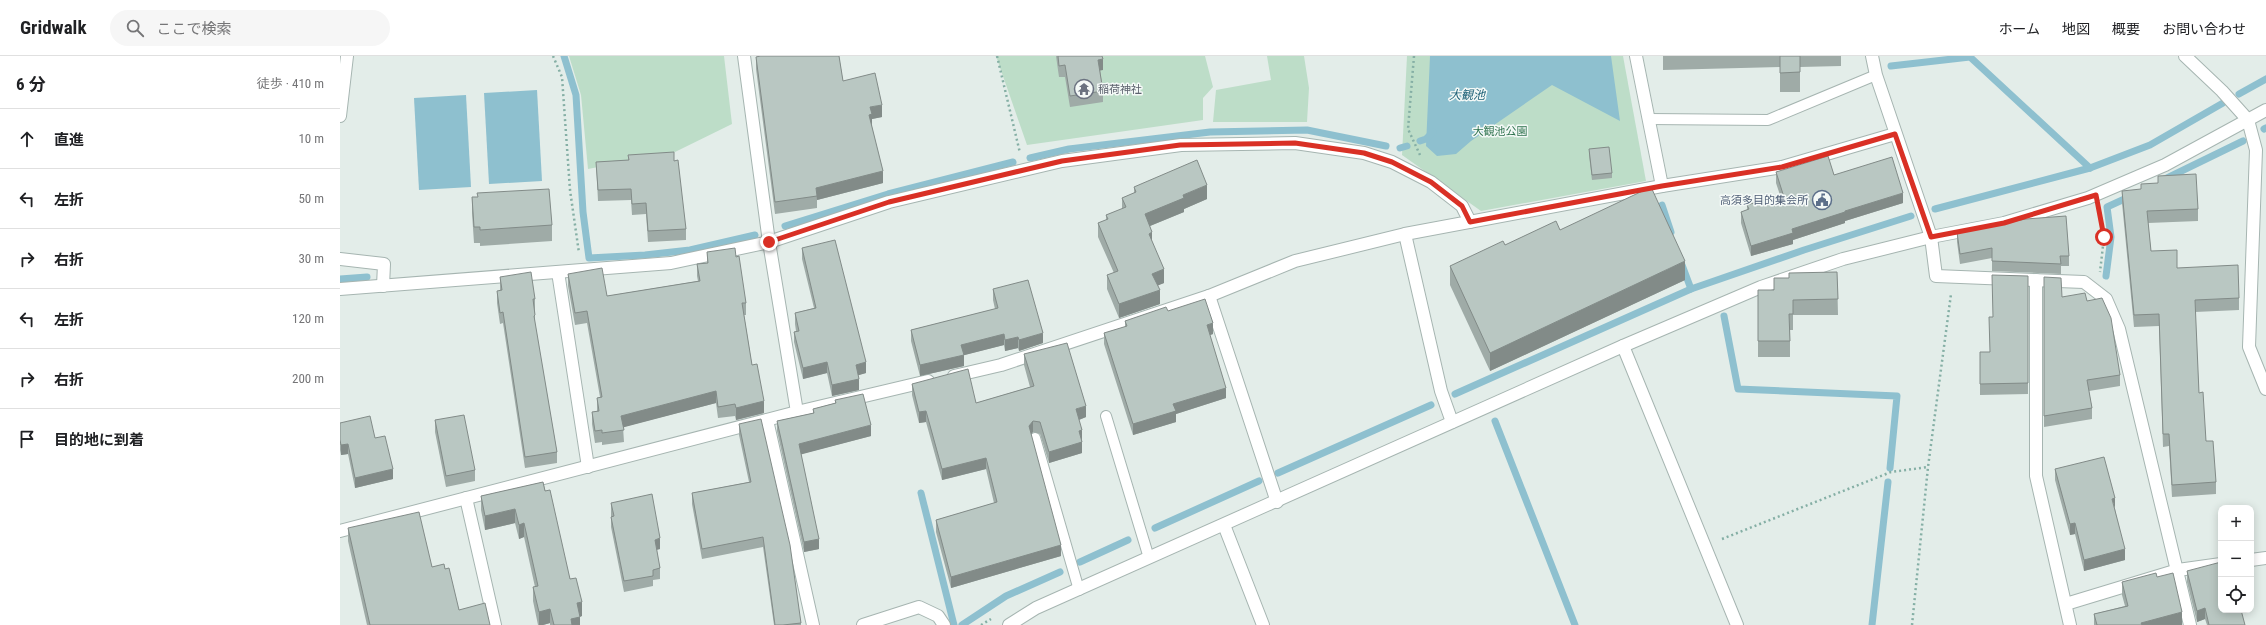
<!DOCTYPE html>
<html lang="ja">
<head>
<meta charset="utf-8">
<style>
  body { margin:0; font-family:"Roboto Condensed","Noto Sans JP",sans-serif; background:#f6f6f6; color:#202124 }
  .controls { position:absolute; right:12px; bottom:12px; display:grid; overflow:hidden; border-radius:8px; box-shadow:0 2px 10px #0003 }
  .controls button { width:36px; height:36px; display:grid; place-items:center; padding:0; border:0; border-bottom:1px solid #e0e0e0; background:#fff; color:#202124; font:20px sans-serif }
  .stop { position:absolute; width:12px; height:12px; margin:-9px; border:3px solid #d93025; border-radius:50%; background:#fff }
  .stop.end { background:#d93025; border-color:#fff; box-shadow:0 1px 4px #0008 }
  .list { margin:0; padding:0; list-style:none }
  h2 { display:flex; justify-content:space-between; align-items:center; height:52px; margin:0; padding:0 16px; font-size:17px }
  h2 small { font-size:13px; font-weight:400; color:#757577 }
  .list li { display:grid; grid-template-columns:26px 1fr auto; gap:12px; align-items:center; box-sizing:border-box; height:60px; padding:0 16px; border-top:1px solid #e0e0e0 }
  .list b { display:block; font-size:15px; white-space:nowrap }
  .list em { font-size:13px; font-style:normal; color:#757577 }
  .icon { flex:none; width:22px; height:22px; fill:none; stroke:currentColor; stroke-width:2; stroke-linecap:round; stroke-linejoin:round }
  .map { position:relative; flex:none; width:1926px; height:569px; overflow:hidden }
  header { display:flex; align-items:center; gap:24px; box-sizing:border-box; height:56px; padding:0 20px; background:#fff; border-bottom:1px solid #e0e0e0 }
  header strong { font-size:19px }
  nav { display:flex; gap:22px; margin-inline-start:auto; font-size:14px }
  .search { width:280px; height:36px; background:#f6f6f6; display:flex; align-items:center; gap:10px; box-sizing:border-box; padding:0 14px; border-radius:22px; color:#757577; font-size:15px }
  main { display:flex }
  aside { flex:1; background:#fff }
  .map>svg:first-child { display:block }
  .green { fill:#bdddc8 }
  .water { fill:#8ec0cf }
  .lines { fill:none; stroke-linecap:round; stroke-linejoin:round }
  .stream { stroke:#8ec0cf; stroke-width:7 }
  .service-casing { stroke:#a6b5b1; stroke-width:12 }
  .minor-casing { stroke:#a6b5b1; stroke-width:14 }
  .path { stroke:#85afa5; stroke-width:2.5; stroke-dasharray:2 3; stroke-linecap:butt }
  .service { stroke:#fff; stroke-width:10 }
  .minor { stroke:#fff; stroke-width:12 }
  .wall { fill:#9faba7 }
  .shaded-wall { fill:#828b88 }
  .building { fill:#b9c7c2; stroke:#828b88 }
  .route { stroke:#d93025; stroke-width:5 }
  .labels { text-anchor:middle; stroke-width:3; stroke-linejoin:round; paint-order:stroke }
  .worship-label { font-size:11px; fill:#5b616d; stroke:#f4f9f7; text-anchor:start }
  .park-label { font-size:11px; fill:#2f734f; stroke:#f4f9f7 }
  .service-label { font-size:11px; fill:#4e5e75; stroke:#f4f9f7; text-anchor:end }
  .water-label { font-size:12px; font-style:italic; fill:#1f6278; stroke:#f4f9f7 }
</style>
</head>
<body>
<header>
<strong>Gridwalk</strong>
<div class="search"><svg class="icon" aria-label="search" viewBox="0 0 24 24"><circle cx="10" cy="10" r="6"/><path d="M15 15l6 6"/></svg>ここで検索</div>
<nav><a>ホーム</a><a>地図</a><a>概要</a><a>お問い合わせ</a></nav>
</header>
<main>
<aside>
<h2>6 分<small>徒歩 · 410 m</small></h2>
<ul class="list">
<li><svg class="icon" aria-label="ahead" viewBox="0 0 24 24"><path d="M12 20V5M6 11l6-6 6 6"/></svg><div><b>直進</b></div><em>10 m</em></li>
<li><svg class="icon" aria-label="left" viewBox="0 0 24 24"><path d="M17 20v-9H6M10 6l-5 5 5 5"/></svg><div><b>左折</b></div><em>50 m</em></li>
<li><svg class="icon" aria-label="right" viewBox="0 0 24 24"><path d="M7 20v-9h11M14 6l5 5-5 5"/></svg><div><b>右折</b></div><em>30 m</em></li>
<li><svg class="icon" aria-label="left" viewBox="0 0 24 24"><path d="M17 20v-9H6M10 6l-5 5 5 5"/></svg><div><b>左折</b></div><em>120 m</em></li>
<li><svg class="icon" aria-label="right" viewBox="0 0 24 24"><path d="M7 20v-9h11M14 6l5 5-5 5"/></svg><div><b>右折</b></div><em>200 m</em></li>
<li><svg class="icon" aria-label="arrive" viewBox="0 0 24 24"><path d="M6 21V4h12l-3 4 3 4H6"/></svg><div><b>目的地に到着</b></div></li>
</ul>
</aside>
<div class="map">
<svg width="1926" height="569" viewBox="0 0 1926 569">
  <rect width="100%" height="100%" fill="#e3ede9"/>
  <g class="green">
    <path d="M 229,0 L 384,0 L 392,68 L 335,96 L 248,113 L 241,39 Z"/>
    <path d="M 656,0 L 865,0 L 873,31 L 863,42 L 863,64 L 687,89 Z"/>
    <path d="M 927,0 L 964,0 L 969,32 L 967,66 L 873,66 L 876,34 L 931,24 Z"/>
    <path d="M 1067,0 L 1283,0 L 1306,125 L 1141,155 L 1062,99 Z"/>
  </g>
  <g class="water">
    <path d="M 1090,0 L 1271,0 L 1280,65 L 1212,29 L 1131,85 L 1116,98 L 1097,100 L 1086,90 Z"/>
    <path d="M 197,34 L 202,125 L 149,128 L 144,37 Z"/>
    <path d="M 126,39 L 131,131 L 79,134 L 74,42 Z"/>
  </g>
  <g class="lines">
    <g class="stream">
      <path d="M 224,0 L 236,39 L 243,156 L 249,202 L 305,199 L 350,194 L 415,179"/>
      <path d="M 1551,10 L 1630,1 L 1750,112"/>
      <path d="M 1899,38 L 1926,23"/>
      <path d="M 1924,73 L 1926,72"/>
      <path d="M 1080,85 L 1086,83 L 1093,76"/>
      <path d="M 1060,92 L 1067,90"/>
      <path d="M 690,102 L 729,93 L 870,76 L 967,74 L 1046,90"/>
      <path d="M 1825,123 L 1903,85"/>
      <path d="M 1322,149 L 1331,176"/>
      <path d="M 1595,153 L 1750,112 L 1810,89 L 1883,47"/>
      <path d="M 445,170 L 548,138 L 673,106"/>
      <path d="M 1342,209 L 1351,233"/>
      <path d="M 1766,220 L 1771,181 L 1767,151 L 1791,140"/>
      <path d="M 0,223 L 27,221"/>
      <path d="M 1384,260 L 1398,333 L 1557,340 L 1550,412"/>
      <path d="M 1115,338 L 1351,233 L 1464,194 L 1571,160"/>
      <path d="M 1155,365 L 1235,569"/>
      <path d="M 938,417 L 1091,349"/>
      <path d="M 581,437 L 614,569"/>
      <path d="M 815,472 L 919,425"/>
      <path d="M 740,506 L 788,484"/>
      <path d="M 622,569 L 666,540 L 720,516"/>
      <path d="M 1532,569 L 1548,426"/>
    </g>
    <defs>
      <g id="service">
        <path d="M 1309,63 L 1428,64 L 1536,19"/>
        <path d="M 766,360 L 809,502"/>
        <path d="M 695,382 L 739,534"/>
      </g>
      <g id="minor">
        <path d="M 404,0 L 429,186 L 457,356"/>
        <path d="M 1296,0 L 1322,130"/>
        <path d="M 1532,0 L 1536,19 L 1591,181 L 1596,220 L 1744,226 L 1766,243 L 1779,273 L 1850,569"/>
        <path d="M 1845,0 L 1882,35 L 1908,64 L 1916,94 L 1909,291 L 1926,333"/>
        <path d="M 0,60 L 7,0"/>
        <path d="M 1065,178 L 1101,335 L 1112,366"/>
        <path d="M 0,203 L 44,208 L 43,230"/>
        <path d="M 218,216 L 248,411"/>
        <path d="M 1696,224 L 1696,420 L 1730,569"/>
        <path d="M 0,233 L 331,207 L 429,186 L 549,146 L 722,105 L 841,89 L 955,87 L 1024,97 L 1052,106 L 1091,126 L 1122,150 L 1130,166"/>
        <path d="M 869,240 L 937,446"/>
        <path d="M 1283,290 L 1397,569"/>
        <path d="M 614,320 L 661,309 L 869,240 L 955,205 L 1065,178 L 1322,130 L 1442,111 L 1555,78"/>
        <path d="M 427,364 L 473,569"/>
        <path d="M 126,442 L 155,569"/>
        <path d="M 884,469 L 923,569"/>
        <path d="M 0,475 L 457,356 L 588,325"/>
        <path d="M 1911,504 L 1926,502"/>
        <path d="M 1726,548 L 1838,514 L 1881,508"/>
        <path d="M 523,569 L 579,551 L 598,560 L 604,569"/>
        <path d="M 669,569 L 696,552 L 1283,290 L 1421,231 L 1503,203 L 1591,181 L 1664,167 L 1748,142 L 1825,109 L 1926,54"/>
      </g>
    </defs>
    <use href="#service" class="service-casing"/>
    <use href="#minor" class="minor-casing"/>
    <g class="path">
      <path d="M 213,0 L 222,21 L 230,134 L 239,197"/>
      <path d="M 657,0 L 680,97"/>
      <path d="M 1074,0 L 1068,73 L 1080,99"/>
      <path d="M 1760,156 L 1764,181 L 1760,216"/>
      <path d="M 1382,483 L 1551,416 L 1588,411"/>
      <path d="M 641,569 L 651,563"/>
      <path d="M 1572,569 L 1588,411 L 1611,238"/>
    </g>
    <use href="#service" class="service"/>
    <use href="#minor" class="minor"/>
  </g>
  <g class="wall">
    <path d="M 418,0 L 499,0 L 503,25 L 542,61 L 532,63 L 532,71 L 543,127 L 477,144 L 477,152 L 435,158 L 416,13 L 416,1 L 418,1 Z"/>
    <path d="M 716,0 L 762,0 L 763,14 L 760,14 L 763,35 L 763,46 L 730,51 L 725,21 L 719,21 Z"/>
    <path d="M 1323,0 L 1501,0 L 1501,10 L 1460,11 L 1460,36 L 1440,36 L 1440,11 L 1323,14 Z"/>
    <path d="M 1249,93 L 1272,117 L 1272,122 L 1252,124 L 1249,99 Z"/>
    <path d="M 288,99 L 334,105 L 346,173 L 346,184 L 308,186 L 306,158 L 292,159 L 291,144 L 258,145 L 256,106 L 288,104 Z"/>
    <path d="M 1436,116 L 1494,119 L 1563,147 L 1505,165 L 1505,167 L 1453,184 L 1453,188 L 1411,200 L 1401,167 L 1401,156 L 1407,154 L 1407,149 L 1440,139 L 1436,127 Z"/>
    <path d="M 794,131 L 867,143 L 844,153 L 844,156 L 810,170 L 812,186 L 824,227 L 818,229 L 820,248 L 779,262 L 767,233 L 767,219 L 774,217 L 758,181 L 758,167 L 766,164 L 766,159 L 782,153 L 782,142 L 794,137 Z"/>
    <path d="M 1782,135 L 1858,153 L 1858,165 L 1808,167 L 1811,195 L 1837,212 L 1899,242 L 1899,254 L 1855,256 L 1859,337 L 1866,385 L 1876,426 L 1876,438 L 1832,441 L 1829,390 L 1823,391 L 1819,270 L 1794,271 L 1782,147 Z"/>
    <path d="M 132,141 L 212,169 L 212,185 L 140,190 L 140,187 L 134,187 L 132,157 Z"/>
    <path d="M 1220,174 L 1345,224 L 1150,315 L 1110,229 L 1110,210 L 1165,189 Z"/>
    <path d="M 1617,176 L 1729,200 L 1729,210 L 1721,210 L 1721,218 L 1652,215 L 1652,202 L 1620,208 L 1617,186 Z"/>
    <path d="M 462,192 L 526,317 L 518,319 L 519,334 L 492,340 L 487,317 L 463,323 L 454,286 L 454,276 L 456,275 L 455,268 L 455,257 L 474,252 L 462,203 Z"/>
    <path d="M 367,196 L 396,201 L 406,247 L 406,259 L 404,259 L 412,309 L 424,357 L 396,364 L 395,360 L 378,362 L 376,347 L 283,371 L 284,386 L 262,389 L 262,386 L 255,387 L 252,368 L 252,356 L 257,355 L 257,342 L 260,341 L 247,267 L 235,269 L 228,230 L 228,218 L 267,240 L 358,225 L 357,220 L 357,208 L 367,207 Z"/>
    <path d="M 1497,216 L 1498,259 L 1453,259 L 1453,274 L 1450,274 L 1450,301 L 1418,301 L 1418,234 L 1434,234 L 1449,222 Z"/>
    <path d="M 1688,220 L 1688,338 L 1640,339 L 1640,296 L 1650,296 L 1653,261 Z"/>
    <path d="M 160,221 L 195,243 L 195,270 L 217,396 L 217,407 L 185,412 L 163,267 L 160,268 L 157,247 L 157,235 L 160,235 Z"/>
    <path d="M 1704,221 L 1722,241 L 1747,245 L 1780,319 L 1780,330 L 1749,335 L 1752,352 L 1752,363 L 1704,371 Z"/>
    <path d="M 653,233 L 703,287 L 679,295 L 678,292 L 665,295 L 664,289 L 624,299 L 624,310 L 580,320 L 571,285 L 571,274 L 655,253 L 653,244 Z"/>
    <path d="M 828,255 L 873,278 L 870,279 L 886,342 L 836,358 L 836,366 L 793,379 L 764,288 L 764,277 L 785,271 L 785,265 Z"/>
    <path d="M 684,298 L 746,361 L 739,364 L 742,386 L 742,397 L 709,407 L 700,378 L 693,376 L 691,378 L 721,500 L 611,532 L 596,476 L 596,464 L 654,447 L 646,413 L 602,424 L 586,366 L 579,367 L 572,339 L 572,328 L 636,347 L 690,331 L 684,309 Z"/>
    <path d="M 495,344 L 531,380 L 461,398 L 479,493 L 464,496 L 437,375 L 437,365 L 473,357 L 473,353 L 495,347 Z"/>
    <path d="M 95,364 L 135,414 L 135,425 L 106,431 L 95,376 Z"/>
    <path d="M 0,367 L 35,382 L 53,423 L 15,432 L 8,398 L 1,399 L 0,394 Z"/>
    <path d="M 399,368 L 461,567 L 461,569 L 434,569 L 423,491 L 362,503 L 352,448 L 352,437 L 409,426 L 399,379 Z"/>
    <path d="M 1715,413 L 1775,453 L 1785,504 L 1744,515 L 1735,478 L 1730,479 L 1715,424 Z"/>
    <path d="M 203,426 L 230,523 L 242,560 L 240,561 L 240,569 L 210,569 L 210,567 L 203,569 L 198,569 L 193,545 L 193,531 L 195,531 L 184,481 L 179,483 L 175,467 L 145,474 L 141,454 L 141,440 Z"/>
    <path d="M 271,447 L 320,493 L 316,494 L 320,512 L 320,523 L 313,524 L 313,530 L 284,536 L 271,471 Z"/>
    <path d="M 8,472 L 92,511 L 119,554 L 150,569 L 27,569 L 8,485 Z"/>
    <path d="M 1847,515 L 1905,569 L 1867,569 L 1865,563 L 1857,566 L 1847,526 Z"/>
    <path d="M 1817,521 L 1842,569 L 1754,569 L 1754,558 L 1785,550 L 1782,539 L 1782,526 Z"/>
  </g>
  <g class="shaded-wall">
    <path d="M 763,3 L 763,14 L 758,15 L 758,4 Z"/>
    <path d="M 542,49 L 542,61 L 532,63 L 532,70 L 529,71 L 529,59 L 530,51 Z"/>
    <path d="M 543,115 L 543,127 L 477,144 L 476,132 Z"/>
    <path d="M 867,129 L 867,143 L 844,153 L 844,156 L 805,172 L 805,158 L 843,139 Z"/>
    <path d="M 1563,137 L 1563,147 L 1505,165 L 1505,167 L 1453,184 L 1453,188 L 1411,200 L 1411,190 L 1452,173 L 1505,155 Z"/>
    <path d="M 812,176 L 812,190 L 809,178 Z"/>
    <path d="M 1345,205 L 1345,224 L 1150,315 L 1150,297 Z"/>
    <path d="M 824,213 L 824,227 L 812,232 L 812,218 Z"/>
    <path d="M 820,234 L 820,248 L 779,262 L 779,248 Z"/>
    <path d="M 873,267 L 873,278 L 867,280 L 867,269 Z"/>
    <path d="M 703,277 L 703,287 L 679,295 L 679,284 Z"/>
    <path d="M 664,278 L 664,289 L 621,300 L 621,289 Z"/>
    <path d="M 678,281 L 678,292 L 665,295 L 665,284 Z"/>
    <path d="M 624,299 L 624,310 L 580,320 L 580,309 Z"/>
    <path d="M 487,306 L 487,317 L 463,323 L 463,312 Z"/>
    <path d="M 526,306 L 526,317 L 516,320 L 516,309 Z"/>
    <path d="M 519,323 L 519,334 L 492,340 L 492,329 Z"/>
    <path d="M 886,332 L 886,342 L 836,358 L 836,366 L 793,379 L 793,368 L 833,348 Z"/>
    <path d="M 376,335 L 376,347 L 281,372 L 281,360 Z"/>
    <path d="M 424,345 L 424,357 L 396,364 L 396,352 Z"/>
    <path d="M 746,350 L 746,361 L 736,365 L 736,353 Z"/>
    <path d="M 586,355 L 586,366 L 579,367 L 579,356 Z"/>
    <path d="M 693,365 L 693,376 L 689,381 L 689,370 Z"/>
    <path d="M 531,369 L 531,380 L 459,399 L 459,388 Z"/>
    <path d="M 742,374 L 742,386 L 739,387 L 739,375 Z"/>
    <path d="M 742,386 L 742,397 L 709,407 L 709,396 Z"/>
    <path d="M 8,388 L 8,398 L 1,399 L 1,389 Z"/>
    <path d="M 646,402 L 646,413 L 602,424 L 602,413 Z"/>
    <path d="M 53,413 L 53,423 L 15,432 L 15,422 Z"/>
    <path d="M 1775,442 L 1775,453 L 1772,443 Z"/>
    <path d="M 175,453 L 175,467 L 145,474 L 145,460 Z"/>
    <path d="M 184,467 L 184,481 L 179,483 L 179,469 Z"/>
    <path d="M 1735,467 L 1735,478 L 1730,479 L 1730,468 Z"/>
    <path d="M 320,482 L 320,493 L 315,494 L 315,484 Z"/>
    <path d="M 479,483 L 479,493 L 464,496 L 464,486 Z"/>
    <path d="M 721,489 L 721,500 L 611,532 L 611,521 Z"/>
    <path d="M 1785,493 L 1785,504 L 1744,515 L 1744,504 Z"/>
    <path d="M 242,546 L 242,560 L 237,561 L 237,547 Z"/>
    <path d="M 1865,552 L 1865,563 L 1857,566 L 1857,555 Z"/>
    <path d="M 210,553 L 210,567 L 203,569 L 199,569 L 199,556 Z"/>
    <path d="M 1842,556 L 1842,569 L 1801,569 L 1801,567 Z"/>
    <path d="M 240,561 L 240,569 L 231,569 L 231,563 Z"/>
  </g>
  <g class="building">
    <path d="M 420,0 L 499,0 L 503,25 L 535,17 L 542,49 L 530,51 L 532,58 L 529,59 L 543,115 L 476,132 L 477,140 L 435,146 L 416,1 Z"/>
    <path d="M 718,0 L 762,0 L 763,3 L 758,4 L 763,35 L 730,40 L 725,9 L 719,10 Z"/>
    <path d="M 1440,0 L 1460,0 L 1460,16 L 1440,17 Z"/>
    <path d="M 1269,91 L 1272,117 L 1252,119 L 1249,93 Z"/>
    <path d="M 334,96 L 334,105 L 338,104 L 346,173 L 308,175 L 306,147 L 292,148 L 291,133 L 258,134 L 256,106 L 289,104 L 288,99 Z"/>
    <path d="M 1488,100 L 1494,119 L 1552,101 L 1563,137 L 1505,155 L 1505,156 L 1452,173 L 1453,177 L 1411,190 L 1401,156 L 1409,153 L 1407,149 L 1443,138 L 1436,116 Z"/>
    <path d="M 857,104 L 867,129 L 843,139 L 844,142 L 805,158 L 812,176 L 809,178 L 824,213 L 812,218 L 820,234 L 779,248 L 767,219 L 778,215 L 758,167 L 768,163 L 766,159 L 786,151 L 782,142 L 796,136 L 794,131 Z"/>
    <path d="M 1856,118 L 1858,153 L 1807,155 L 1811,195 L 1837,194 L 1837,212 L 1898,209 L 1899,242 L 1855,244 L 1859,337 L 1863,336 L 1866,385 L 1873,385 L 1876,426 L 1832,429 L 1829,378 L 1823,378 L 1819,258 L 1794,259 L 1782,135 L 1801,133 L 1801,128 L 1818,127 L 1818,120 Z"/>
    <path d="M 1311,131 L 1345,205 L 1150,297 L 1110,210 L 1163,185 L 1165,189 L 1216,165 L 1220,174 Z"/>
    <path d="M 209,133 L 212,169 L 140,174 L 140,171 L 134,171 L 132,141 L 138,141 L 137,137 Z"/>
    <path d="M 1726,160 L 1729,200 L 1720,200 L 1721,208 L 1652,205 L 1652,192 L 1620,198 L 1617,176 L 1686,163 Z"/>
    <path d="M 495,184 L 526,306 L 516,309 L 519,323 L 492,329 L 487,306 L 463,312 L 454,276 L 459,275 L 455,257 L 476,252 L 462,192 Z"/>
    <path d="M 395,192 L 396,201 L 399,200 L 406,247 L 402,247 L 412,309 L 417,308 L 424,345 L 396,352 L 395,348 L 378,351 L 376,335 L 281,360 L 284,374 L 262,377 L 262,374 L 255,375 L 252,356 L 259,355 L 257,342 L 262,341 L 247,255 L 235,257 L 228,218 L 262,212 L 267,240 L 360,225 L 357,208 L 368,207 L 367,196 Z"/>
    <path d="M 191,216 L 195,243 L 193,243 L 195,259 L 194,260 L 217,396 L 185,401 L 163,256 L 160,257 L 157,235 L 162,234 L 160,221 Z"/>
    <path d="M 1497,216 L 1498,243 L 1453,244 L 1453,258 L 1449,258 L 1450,285 L 1418,285 L 1418,234 L 1434,234 L 1434,222 L 1449,222 L 1449,217 Z"/>
    <path d="M 1652,219 L 1688,220 L 1688,327 L 1640,328 L 1640,296 L 1650,296 L 1649,261 L 1653,261 Z"/>
    <path d="M 1704,221 L 1721,222 L 1722,241 L 1745,237 L 1747,245 L 1762,242 L 1771,262 L 1780,319 L 1747,324 L 1752,352 L 1704,360 Z"/>
    <path d="M 688,224 L 703,277 L 679,284 L 678,281 L 665,284 L 664,278 L 621,289 L 624,299 L 580,309 L 571,274 L 658,252 L 653,233 Z"/>
    <path d="M 865,243 L 873,267 L 867,269 L 886,332 L 833,348 L 836,355 L 793,368 L 764,277 L 787,270 L 785,265 L 826,251 L 828,255 Z"/>
    <path d="M 727,287 L 746,350 L 736,353 L 742,374 L 739,375 L 742,386 L 709,396 L 700,366 L 693,365 L 689,370 L 721,489 L 611,521 L 596,464 L 657,446 L 646,402 L 602,413 L 586,355 L 579,356 L 572,328 L 628,313 L 636,347 L 694,330 L 684,298 Z"/>
    <path d="M 523,338 L 531,369 L 459,388 L 479,483 L 464,486 L 437,365 L 474,357 L 473,353 L 496,347 L 495,344 Z"/>
    <path d="M 124,359 L 135,414 L 106,420 L 95,364 Z"/>
    <path d="M 30,360 L 35,382 L 45,380 L 53,413 L 15,422 L 8,388 L 1,389 L 0,384 L 0,367 Z"/>
    <path d="M 421,363 L 450,489 L 461,567 L 443,569 L 435,569 L 423,481 L 362,493 L 352,437 L 411,426 L 399,368 Z"/>
    <path d="M 1764,401 L 1775,442 L 1772,443 L 1785,493 L 1744,504 L 1735,467 L 1730,468 L 1715,413 Z"/>
    <path d="M 203,426 L 205,435 L 210,434 L 230,523 L 236,522 L 242,546 L 237,547 L 240,561 L 231,563 L 232,569 L 214,569 L 210,553 L 199,556 L 193,531 L 198,530 L 184,467 L 179,469 L 175,453 L 145,460 L 141,440 Z"/>
    <path d="M 312,438 L 320,482 L 315,484 L 320,512 L 313,514 L 313,520 L 284,525 L 271,461 L 274,460 L 271,447 Z"/>
    <path d="M 79,456 L 92,511 L 104,508 L 105,513 L 109,512 L 119,554 L 145,547 L 150,569 L 30,569 L 8,472 Z"/>
    <path d="M 1881,506 L 1881,554 L 1901,554 L 1905,569 L 1869,569 L 1865,552 L 1857,555 L 1847,515 Z"/>
    <path d="M 1816,517 L 1817,521 L 1833,517 L 1842,556 L 1801,567 L 1802,569 L 1757,569 L 1754,558 L 1788,550 L 1782,526 Z"/>
  </g>
  <g class="lines">
    <path class="route" d="M 429,186 L 549,146 L 722,105 L 840,89 L 955,87 L 1024,97 L 1052,106 L 1091,126 L 1122,150 L 1130,166 L 1322,130 L 1442,111 L 1555,78 L 1591,181 L 1664,167 L 1756,139 L 1764,181"/>
  </g>
  <defs>
    <symbol id="temple-ring" viewBox="-11 -11 22 22"><circle r="9.5" fill="#f4f9f7" stroke="#6b7280" stroke-width="1.5"/><path d="M0-6L5-2H3V0L6.5 2.5H4V6H1.5V3h-3V6H-4V2.5H-6.5L-3 0V-2H-5Z" fill="#6b7280"/></symbol>
    <symbol id="civic-ring" viewBox="-11 -11 22 22"><circle r="9.5" fill="#f4f9f7" stroke="#5c6f8a" stroke-width="1.5"/><path d="M-.6-6.5H3V-4.5H.6V-3L4-1V1h2V6H-6V1h2V-1L-.6-3ZM-1.2 2.5V6h2.4V2.5Z" fill="#5c6f8a"/></symbol>
  </defs>
  <g fill-rule="evenodd">
    <use href="#temple-ring" x="733" y="22" width="22" height="22"/>
    <use href="#civic-ring" x="1471" y="133" width="22" height="22"/>
  </g>
  <g class="labels">
    <g class="worship-label">
      <text x="758" y="37">稲荷神社</text>
    </g>
    <g class="park-label">
      <text x="1160" y="79">大観池公園</text>
    </g>
    <g class="service-label">
      <text x="1468" y="148">高須多目的集会所</text>
    </g>
    <g class="water-label">
      <text x="1127" y="43">大観池</text>
    </g>
  </g>
</svg>
<div class="controls">
<button>+</button>
<button>−</button>
<button><svg class="icon" aria-label="locate" viewBox="0 0 24 24"><circle cx="12" cy="12" r="6"/><path d="M12 2v4M12 18v4M2 12h4M18 12h4"/></svg></button>
</div>
<div class="stop" style="left:1764px;top:181px"></div>
<div class="stop end" style="left:429px;top:186px"></div>
</div>
</main>
</body>
</html>
